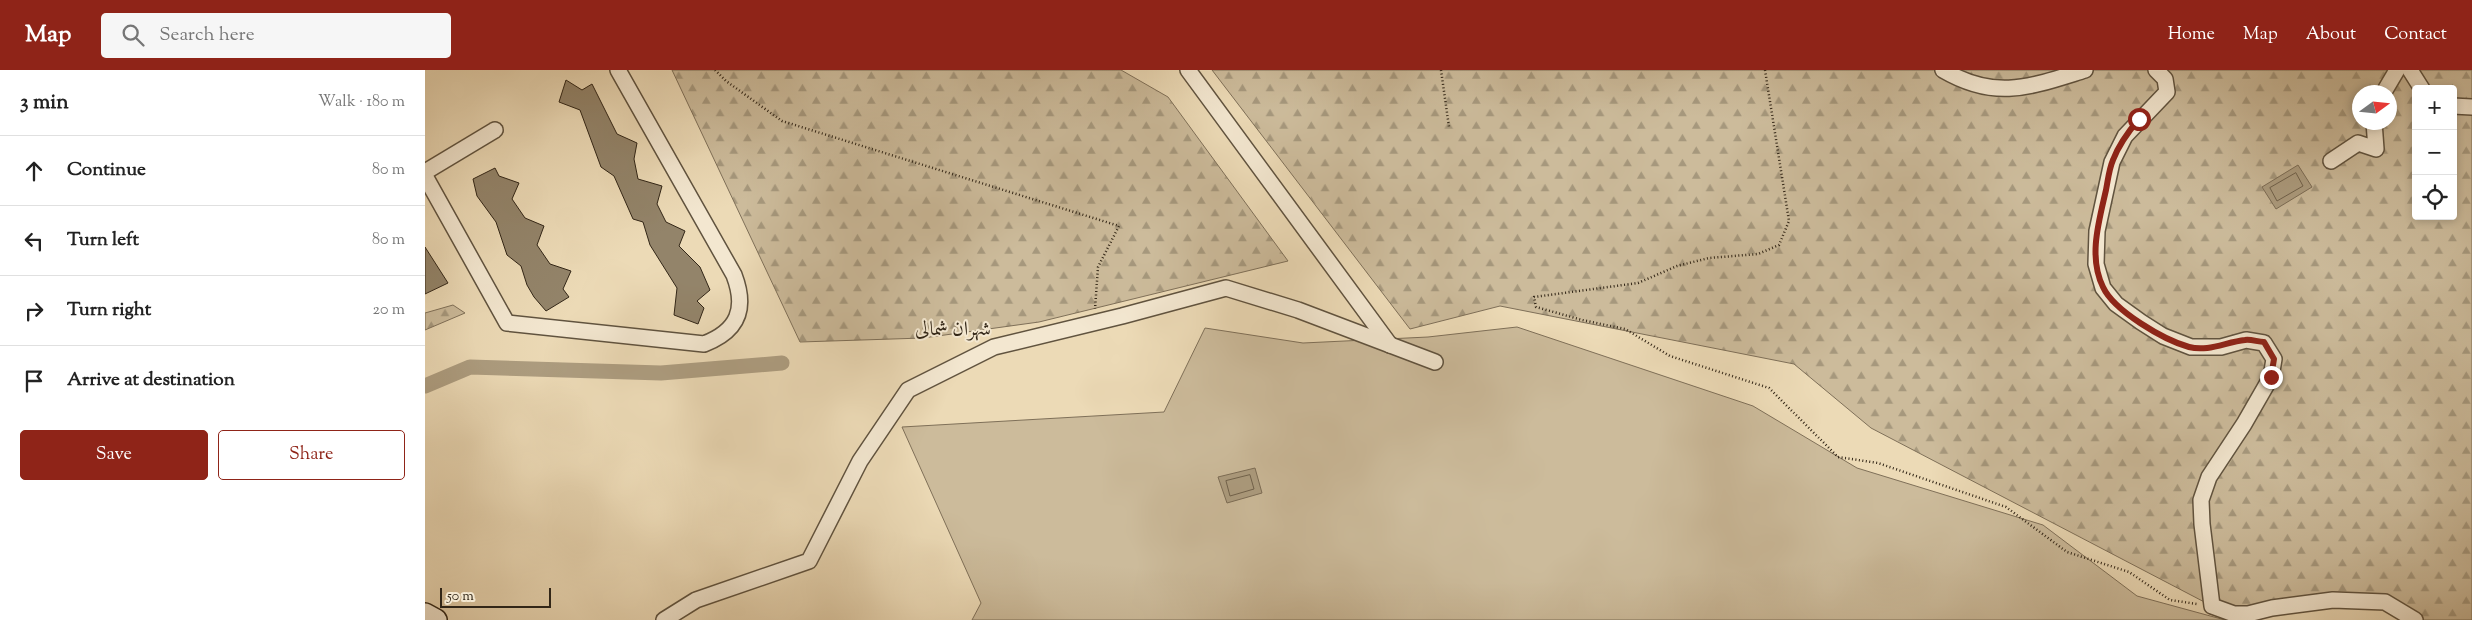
<!DOCTYPE html>
<html lang="en">
<head>
<meta charset="utf-8">
<style>
  body { margin:0; font-family:"Sorts Mill Goudy",Amiri,serif; background:#f6f6f6; color:#222 }
  .controls { position:absolute; right:15px; top:15px; display:grid; overflow:hidden; border-radius:5px; box-shadow:0 2px 8px #0003 }
  .controls button { width:45px; height:45px; display:grid; place-items:center; padding:0; border:0; border-bottom:1px solid #e0e0e0; background:#fff; color:#222; font:25px sans-serif }
  .compass { position:absolute; left:1927px; top:15px; width:45px; height:45px; border-radius:50%; background:#fff; box-shadow:0 2px 8px #0003; rotate:75deg }
  .scale { position:absolute; left:15px; bottom:12px; width:111px; box-sizing:border-box; padding-left:5px; border:2px solid #322617; border-top:0; font-size:14px; line-height:18px; white-space:nowrap; color:#322617; -webkit-text-stroke:4px #f3e7d0; paint-order:stroke }
  .stop { position:absolute; width:15px; height:15px; margin:-11px; border:4px solid #8f2418; border-radius:50%; background:#fff }
  .stop.end { background:#8f2418; border-color:#fff; box-shadow:0 1px 5px #0008 }
  .list { margin:0; padding:0; list-style:none }
  h2 { display:flex; justify-content:space-between; align-items:center; height:65px; margin:0; padding:0 20px; font-size:21px }
  h2 small { font-size:16px; font-weight:400; color:#767676 }
  .list li { display:grid; grid-template-columns:32px 1fr auto; gap:15px; align-items:center; box-sizing:border-box; height:70px; padding:0 20px; border-top:1px solid #e0e0e0 }
  .list b { display:block; font-size:19px; white-space:nowrap }
  .list em { font-size:16px; font-style:normal; color:#767676 }
  .actions { display:flex; gap:10px; padding:15px 20px }
  .actions a { flex:1; padding:11px 0; border:1px solid #8f2418; border-radius:5px; text-align:center; font-size:18px; color:#8f2418 }
  .actions .main { background:#8f2418; color:#fff }
  .icon { flex:none; width:28px; height:28px; fill:none; stroke:currentColor; stroke-width:2; stroke-linecap:round; stroke-linejoin:round }
  .map { position:relative; flex:none; width:2047px; height:550px; overflow:hidden }
  header { display:flex; align-items:center; gap:30px; box-sizing:border-box; height:70px; padding:0 25px; background:#8f2418; color:#fff }
  header strong { font-size:24px }
  nav { display:flex; gap:28px; margin-inline-start:auto; font-size:18px }
  .search { width:350px; height:45px; background:#f6f6f6; display:flex; align-items:center; gap:12px; box-sizing:border-box; padding:0 18px; border-radius:5px; color:#767676; font-size:19px }
  main { display:flex }
  aside { flex:1; background:#fff }
  .map>svg:first-child { display:block }
  .green { fill:#ccbb9b; stroke:#7f7059 }
  .forest { fill:url(#forest-firs); stroke:#7f7059; fill-rule:evenodd }
  .water { fill:#ad9d80; stroke:#7c6d56 }
  .lines { fill:none; stroke-linecap:round; stroke-linejoin:round }
  .shore { stroke:#70624c; stroke-width:1 }
  .canal { stroke:#ad9d80; stroke-width:15 }
  .building { fill:#93846a; stroke:#322617 }
  .street-casing { stroke:#60533f; stroke-width:18 }
  .secondary-casing { stroke:#322617; stroke-width:24 }
  .path { stroke:#322617; stroke-width:2.5; stroke-dasharray:1 2.5; stroke-linecap:butt }
  .street { stroke:#f3e7d0; stroke-width:15 }
  .secondary { stroke:#f3e7d0; stroke-width:21 }
  .route { stroke:#8f2418; stroke-width:6 }
  .labels { text-anchor:middle; stroke-width:4; stroke-linejoin:round; paint-order:stroke }
  .neighbourhood-label { font-size:20px; fill:#322617; stroke:#f3e7d0 }
</style>
</head>
<body>
<header>
<strong>Map</strong>
<div class="search"><svg class="icon" aria-label="search" viewBox="0 0 24 24"><circle cx="10" cy="10" r="6"/><path d="M15 15l6 6"/></svg>Search here</div>
<nav><a>Home</a><a>Map</a><a>About</a><a>Contact</a></nav>
</header>
<main>
<aside>
<h2>3 min<small>Walk · 180 m</small></h2>
<ul class="list">
<li><svg class="icon" aria-label="ahead" viewBox="0 0 24 24"><path d="M12 20V5M6 11l6-6 6 6"/></svg><div><b>Continue</b></div><em>80 m</em></li>
<li><svg class="icon" aria-label="left" viewBox="0 0 24 24"><path d="M17 20v-9H6M10 6l-5 5 5 5"/></svg><div><b>Turn left</b></div><em>80 m</em></li>
<li><svg class="icon" aria-label="right" viewBox="0 0 24 24"><path d="M7 20v-9h11M14 6l5 5-5 5"/></svg><div><b>Turn right</b></div><em>20 m</em></li>
<li><svg class="icon" aria-label="arrive" viewBox="0 0 24 24"><path d="M6 21V4h12l-3 4 3 4H6"/></svg><div><b>Arrive at destination</b></div></li>
</ul>
<div class="actions"><a class="main">Save</a><a>Share</a></div>
</aside>
<div class="map">
<svg width="2047" height="550" viewBox="0 0 2047 550">
  <defs>
    <pattern id="forest-firs" width="22" height="20" patternUnits="userSpaceOnUse" patternTransform="scale(1.25)"><rect width="22" height="20" fill="#ccbb9b"/><path d="M5 1l3.5 6h-7zM16 11l3.5 6h-7z" fill="#a6987d"/></pattern>
  </defs>
  <rect width="100%" height="100%" fill="#ecdab6"/>
  <filter id="stains"><feTurbulence type="fractalNoise" baseFrequency=".004" numOctaves="4"/><feColorMatrix values="0 0 0 0 .2 0 0 0 0 .09 0 0 0 0 .02 0 0 0 .5 -.17"/></filter>
  <radialGradient id="worn" r=".72"><stop offset=".6" stop-color="#630" stop-opacity="0"/><stop offset="1" stop-color="#630" stop-opacity=".3"/></radialGradient>
  <path class="green" d="M 1092,257 L 1328,336 L 1432,398 L 1618,455 L 1712,526 L 1800,550 L 547,550 L 556,533 L 477,357 L 739,342 L 780,258 L 878,273 L 1003,267 Z"/>
  <g class="forest">
    <path d="M 247,0 L 696,0 L 743,27 L 863,191 L 614,252 L 498,268 L 375,272 Z"/>
    <path d="M 787,0 L 2047,0 L 2047,550 L 1990,550 L 1960,532 L 1823,544 L 1787,536 L 1446,358 L 1369,294 L 1075,236 L 985,259 ZM 1991,19 L 2028,19 L 2028,146 L 1991,146 ZM 1934,22 L 1964,22 L 1964,52 L 1934,52 Z"/>
    <path d="M 28,235 L 40,243 L 0,260 L 0,243 Z"/>
  </g>
  <g class="water">
    <path d="M 1873,95 L 1887,117 L 1851,139 L 1837,117 Z"/>
    <path d="M 830,398 L 837,423 L 802,433 L 793,407 Z"/>
  </g>
  <g class="lines">
    <g class="shore">
      <path d="M 1871,103 L 1878,116 L 1852,131 L 1845,118 Z"/>
      <path d="M 825,405 L 829,419 L 805,426 L 801,411 Z"/>
    </g>
    <path class="canal" d="M 0,316 L 45,297 L 236,303 L 357,293"/>
  </g>
  <g class="building">
    <path d="M 141,10 L 157,20 L 167,14 L 192,64 L 212,73 L 209,89 L 213,109 L 237,116 L 232,134 L 241,152 L 260,161 L 254,176 L 275,197 L 285,220 L 272,231 L 279,238 L 273,254 L 249,245 L 252,218 L 225,175 L 218,152 L 208,149 L 189,106 L 176,97 L 155,40 L 134,32 Z"/>
    <path d="M 70,98 L 74,106 L 94,113 L 87,129 L 100,148 L 119,156 L 112,175 L 125,194 L 146,201 L 138,219 L 144,227 L 121,241 L 109,227 L 102,215 L 96,196 L 82,185 L 71,152 L 52,126 L 48,109 Z"/>
    <path d="M 0,177 L 23,213 L 0,224 Z"/>
  </g>
  <g class="lines">
    <defs>
      <g id="street">
        <path d="M 763,0 L 965,275"/>
        <path d="M 1518,0 C 1571,31 1605,17 1660,0"/>
        <path d="M 1731,0 L 1740,9 L 1742,22 L 1700,66 L 1687,92 L 1672,161 L 1671,194 L 1678,218 L 1691,234 L 1716,252 L 1738,266 L 1766,277 L 1796,277 L 1821,270 L 1839,273 L 1849,289 L 1846,307 L 1819,354 L 1784,407 L 1776,430 L 1777,454 L 1787,536 L 1809,544 L 1823,544 L 1847,538 L 1908,530 L 1960,532 L 1990,550"/>
        <path d="M 1985,0 L 1997,19"/>
        <path d="M 1959,22 L 1972,0"/>
        <path d="M 2028,36 L 2047,37"/>
        <path d="M 1906,91 L 1933,73 L 1951,79 L 1949,52"/>
        <path d="M 0,102 L 70,60"/>
        <path d="M 0,106 L 82,253 L 279,274 C 313,261 322,239 309,205 L 193,0"/>
        <path d="M 239,550 L 271,530 L 384,491 L 435,391 L 483,320 L 569,277 L 697,246 L 801,218 L 873,240 L 1010,292"/>
      </g>
      <path id="secondary" d="M 0,544 L 11,550"/>
    </defs>
    <use href="#street" class="street-casing"/>
    <use href="#secondary" class="secondary-casing"/>
    <g class="path">
      <path d="M 290,0 L 301,11 L 357,51 L 694,156 L 673,197 L 670,239"/>
      <path d="M 1016,0 L 1024,57"/>
      <path d="M 1340,0 L 1364,151 L 1354,175 L 1333,184 L 1284,188 L 1252,196 L 1213,213 L 1109,227 L 1111,237 L 1157,250 L 1200,259 L 1245,286 L 1344,318 L 1413,387 L 1453,393 L 1581,437 L 1642,482 L 1704,502 L 1745,530 L 1772,534"/>
    </g>
    <use href="#street" class="street"/>
    <use href="#secondary" class="secondary"/>
  </g>
  <g class="lines">
    <path class="route" d="M 1714,49 C 1703,62 1694,74 1688,90 C 1684,99 1683,110 1681,120 C 1674,151 1663,187 1678,217 C 1689,241 1739,270 1764,277 C 1783,282 1801,272 1820,270 C 1826,269 1833,272 1839,272 L 1849,289 L 1846,307"/>
  </g>
  <g class="labels">
    <g class="neighbourhood-label">
      <text x="528" y="265">شهران شمالی</text>
    </g>
  </g>
  <rect width="100%" height="100%" filter="url(#stains)"/>
  <rect width="100%" height="100%" fill="url(#worn)"/>
</svg>
<div class="controls">
<button>+</button>
<button>−</button>
<button><svg class="icon" aria-label="locate" viewBox="0 0 24 24"><circle cx="12" cy="12" r="6"/><path d="M12 2v4M12 18v4M2 12h4M18 12h4"/></svg></button>
</div>
<svg class="compass" viewBox="-18 -18 36 36"><path d="M0-13l5 13h-10z" fill="#e53935"/><path d="M0 13l5-13h-10z" fill="#767676"/></svg>
<div class="scale">50 m</div>
<div class="stop" style="left:1714px;top:49px"></div>
<div class="stop end" style="left:1846px;top:307px"></div>
</div>
</main>
</body>
</html>
